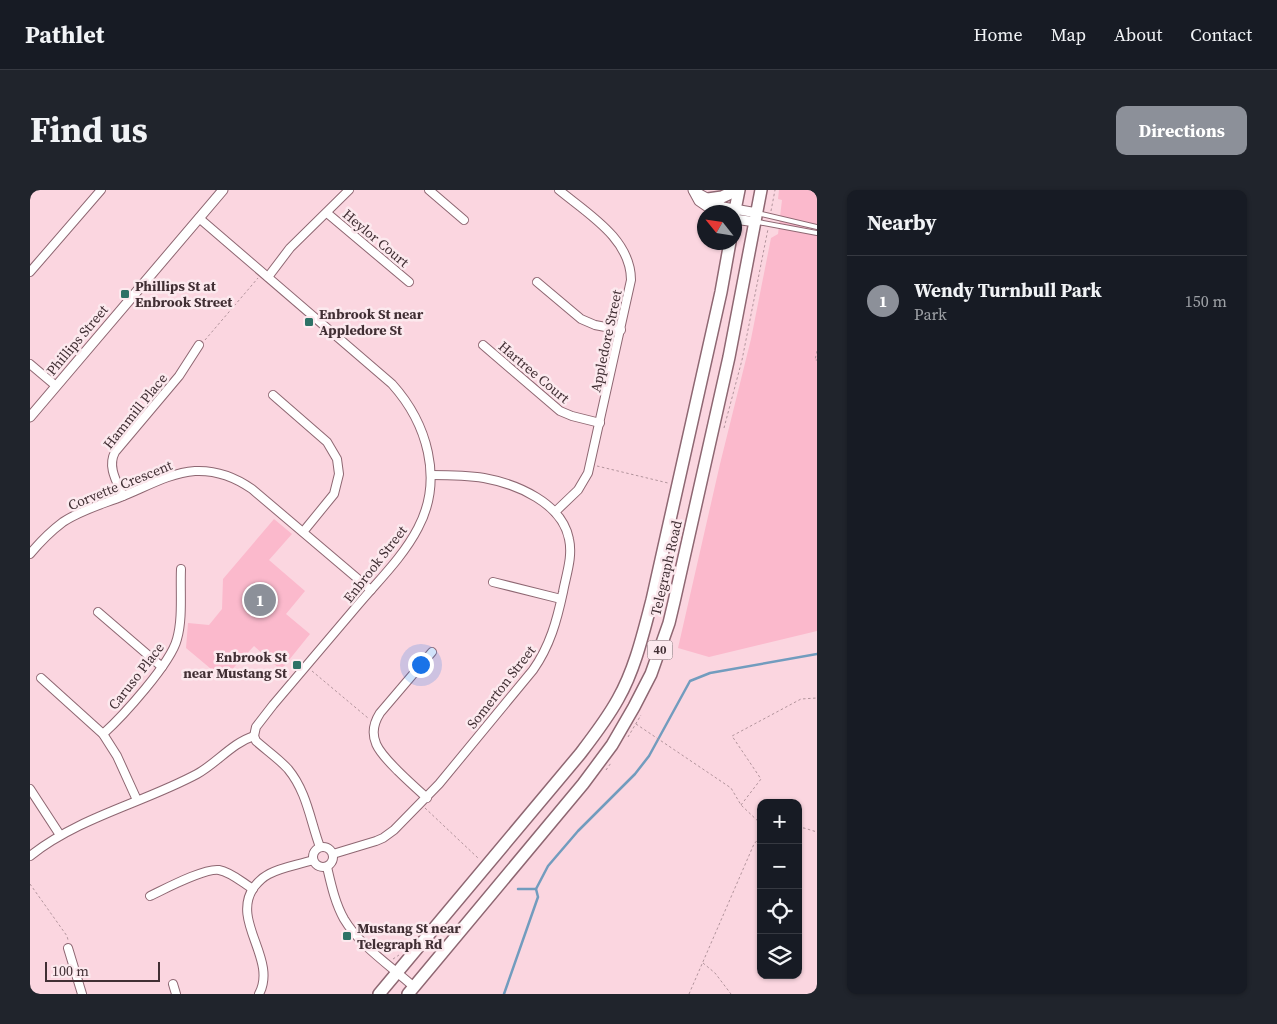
<!DOCTYPE html>
<html lang="en">
<head>
<meta charset="utf-8">
<style>
  body { margin:0; font-family:"Source Serif 4",serif; background:#20242c; color:#f1f3f6 }
  .controls { position:absolute; right:15px; bottom:15px; display:grid; overflow:hidden; border-radius:10px; box-shadow:0 1px 4px #0004 }
  .controls button { width:45px; height:45px; display:grid; place-items:center; padding:0; border:0; border-bottom:1px solid #363941; background:#171b24; color:#f1f3f6; font:25px sans-serif }
  .compass { position:absolute; left:667px; top:15px; width:45px; height:45px; border-radius:50%; background:#171b24; box-shadow:0 1px 4px #0004; rotate:300deg }
  .scale { position:absolute; left:15px; bottom:12px; width:115px; box-sizing:border-box; padding-left:5px; border:2px solid #412f34; border-top:0; font-size:14px; line-height:18px; white-space:nowrap; color:#412f34; -webkit-text-stroke:4px #fce9ee; paint-order:stroke }
  .you { position:absolute; left:390px; top:474px; width:18px; height:18px; margin:-12px; border:4px solid #fff; border-radius:50%; background:#1a73e8; box-shadow:0 0 0 8px #1a73e833 }
  .badge { display:grid; place-items:center; width:32px; height:32px; border-radius:50%; background:#8c9099; color:#fff; font-size:16px; font-weight:700 }
  .pin { position:absolute; translate:-50% -50%; border:2px solid #fff; box-shadow:0 1px 5px #0006 }
  .list { margin:0; padding:0; list-style:none }
  h2 { display:flex; justify-content:space-between; align-items:center; height:65px; margin:0; padding:0 20px; font-size:21px }
  h2 small { font-size:16px; font-weight:400; color:#9ea1a6 }
  .list li { display:grid; grid-template-columns:32px 1fr auto; gap:15px; align-items:center; box-sizing:border-box; height:90px; padding:0 20px; border-top:1px solid #363941 }
  .list b { display:block; font-size:19px; white-space:nowrap }
  .list p { margin:0; font-size:16px; white-space:nowrap; color:#9ea1a6 }
  .list em { font-size:16px; font-style:normal; color:#9ea1a6 }
  .icon { flex:none; width:28px; height:28px; fill:none; stroke:currentColor; stroke-width:2; stroke-linecap:round; stroke-linejoin:round }
  .map { position:relative; flex:none; width:787px; height:804px; overflow:hidden; border-radius:10px }
  header { display:flex; align-items:center; gap:30px; box-sizing:border-box; height:70px; padding:0 25px; background:#171b24; border-bottom:1px solid #363941 }
  header strong { font-size:24px }
  nav { display:flex; gap:28px; margin-inline-start:auto; font-size:18px }
  .intro { display:flex; align-items:center; justify-content:space-between; box-sizing:border-box; height:120px; padding:0 30px }
  h1 { margin:0; font-size:35px }
  .button { padding:12px 22px; border-radius:10px; background:#8c9099; color:#fff; font-size:18px; font-weight:700 }
  main { display:flex; gap:30px; padding:0 30px }
  aside { flex:1; background:#171b24; border-radius:10px; box-shadow:0 1px 4px #0004 }
  .map>svg:first-child { display:block }
  .green { fill:#fbb9cc }
  .lines { fill:none; stroke-linecap:round; stroke-linejoin:round }
  .stream { stroke:#729cbe; stroke-width:2.5 }
  .service-casing { stroke:#8e6772; stroke-width:6 }
  .minor-casing { stroke:#8e6772; stroke-width:10 }
  .tertiary-casing { stroke:#8e6772; stroke-width:11 }
  .primary-casing { stroke:#8e6772; stroke-width:14 }
  .path { stroke:#b2949c; stroke-width:1; stroke-dasharray:2.5 2.5; stroke-linecap:butt }
  .service { stroke:#fff; stroke-width:4 }
  .minor { stroke:#fff; stroke-width:8 }
  .tertiary { stroke:#fff; stroke-width:9 }
  .primary { stroke:#fff; stroke-width:11 }
  .poi-dot { fill:#2d7266; stroke:#fce9ee; stroke-width:2 }
  .labels { text-anchor:middle; stroke-width:5; stroke-linejoin:round; paint-order:stroke }
  .shield { fill:#fce9ee; stroke:#79676c; stroke-width:1 }
  .shield-label { font-size:12px; font-weight:bold; fill:#412f34 }
  .street-label { font-size:14px; fill:#412f34; stroke:#fce9ee }
  .poi-label { font-size:14px; font-weight:bold; fill:#412f34; stroke:#fce9ee; text-anchor:start }
</style>
</head>
<body>
<header>
<strong>Pathlet</strong>
<nav><a>Home</a><a>Map</a><a>About</a><a>Contact</a></nav>
</header>
<div class="intro"><h1>Find us</h1><a class="button">Directions</a></div>
<main>
<div class="map">
<svg width="787" height="804" viewBox="0 0 787 804">
  <rect width="100%" height="100%" fill="#fbd6e0"/>
  <g class="green">
    <path d="M 749,0 L 787,0 L 787,441 L 679,467 L 648,458 L 690,274 L 721,149 L 741,48 L 748,44 L 752,10 L 748,9 Z"/>
    <path d="M 244,329 L 262,344 L 239,370 L 275,401 L 256,424 L 280,444 L 251,480 L 224,456 L 193,489 L 156,458 L 158,433 L 179,435 L 192,419 L 193,389 Z"/>
  </g>
  <g class="lines">
    <g class="stream">
      <path d="M 488,699 L 506,699"/>
      <path d="M 474,804 L 508,707 L 506,699 L 518,676 L 548,641 L 605,584 L 619,566 L 660,491 L 680,483 L 787,464"/>
    </g>
    <defs>
      <g id="service">
        <path d="M 727,23 L 787,37"/>
        <path d="M 728,32 L 787,43"/>
      </g>
      <g id="minor">
        <path d="M 399,0 L 434,30"/>
        <path d="M 297,23 L 379,92"/>
        <path d="M 169,28 L 362,194 C 397,233 414,289 388,338 C 373,367 348,391 327,416 C 299,449 271,482 243,515 L 226,537 L 224,546"/>
        <path d="M 0,82 L 71,0"/>
        <path d="M 238,87 L 260,58 L 319,0"/>
        <path d="M 507,92 L 551,129 L 565,135 L 591,140"/>
        <path d="M 453,155 L 530,221 L 542,226 L 570,233"/>
        <path d="M 0,174 L 26,196"/>
        <path d="M 243,205 L 297,252 L 307,269 L 309,284 L 304,304 L 273,342"/>
        <path d="M 93,306 C 87,292 77,277 85,262 L 149,186 L 169,155"/>
        <path d="M 525,322 L 548,300 L 558,283 L 601,90 C 601,49 558,24 529,0"/>
        <path d="M 0,364 C 10,352 21,341 33,332 C 51,320 73,314 93,306 C 116,297 139,283 165,281 C 186,280 205,287 222,299 L 341,400"/>
        <path d="M 463,392 L 531,409"/>
        <path d="M 68,422 L 132,477"/>
        <path d="M 11,488 L 73,544 L 87,566 L 107,610"/>
        <path d="M 73,544 C 93,526 141,473 147,449 C 153,428 150,402 151,379"/>
        <path d="M 224,546 L 226,551 C 236,560 248,568 258,579 C 277,602 280,630 290,657"/>
        <path d="M 0,599 L 30,645"/>
        <path d="M 397,608 C 387,599 377,590 368,581 C 351,564 334,548 350,523 L 402,462"/>
        <circle cx="293" cy="667" r="10"/>
        <path d="M 303,664 L 346,651 L 353,648 L 364,640 L 409,594 L 503,480 C 520,456 527,430 533,402 C 536,385 543,367 539,349 C 532,313 487,294 454,288 C 436,285 418,285 401,285"/>
        <path d="M 0,666 C 49,627 113,613 167,584 C 187,573 202,553 224,546"/>
        <path d="M 297,677 C 301,694 305,713 314,729 C 330,756 361,776 384,797"/>
        <path d="M 120,706 C 135,699 174,678 189,680 C 201,682 213,693 223,699"/>
        <path d="M 38,758 L 52,804"/>
        <path d="M 143,794 L 146,804"/>
        <path d="M 229,804 C 248,769 200,731 224,697 C 228,692 233,687 239,684 C 252,677 268,675 283,670"/>
      </g>
      <g id="tertiary">
        <path d="M 663,0 L 669,11 L 685,22"/>
        <path d="M 664,1 L 693,17 L 727,23"/>
        <path d="M 704,29 L 726,32"/>
        <path d="M 0,227 L 193,0"/>
      </g>
      <g id="primary">
        <path d="M 678,9 L 692,7 L 707,0"/>
        <path d="M 704,25 L 709,0"/>
        <path d="M 349,804 L 550,564 C 563,547 577,529 588,509 C 605,479 613,444 622,410 L 691,102 L 700,52"/>
        <path d="M 378,804 L 553,594 L 582,555 L 604,517 L 621,484 L 639,433 L 644,412 L 699,167 L 731,0"/>
      </g>
    </defs>
    <use href="#service" class="service-casing"/>
    <use href="#minor" class="minor-casing"/>
    <use href="#tertiary" class="tertiary-casing"/>
    <use href="#primary" class="primary-casing"/>
    <g class="path">
      <path d="M 741,21 L 745,0"/>
      <path d="M 175,150 L 228,88"/>
      <path d="M 787,161 L 785,170 L 787,170"/>
      <path d="M 694,238 L 712,170 L 738,39"/>
      <path d="M 567,276 L 638,293"/>
      <path d="M 282,481 L 338,528"/>
      <path d="M 606,534 L 701,598 L 711,615 L 731,634"/>
      <path d="M 598,547 L 611,525"/>
      <path d="M 576,580 L 581,573"/>
      <path d="M 711,615 L 731,589 L 702,546 L 771,509 L 787,508"/>
      <path d="M 395,618 L 448,668"/>
      <path d="M 768,638 L 774,638 L 787,642"/>
      <path d="M 0,694 L 37,746 L 38,750"/>
      <path d="M 363,769 L 369,765"/>
      <path d="M 673,773 L 685,783 L 701,804"/>
      <path d="M 659,804 L 724,654 L 731,646"/>
    </g>
    <use href="#service" class="service"/>
    <use href="#minor" class="minor"/>
    <use href="#tertiary" class="tertiary"/>
    <use href="#primary" class="primary"/>
  </g>
  <g class="poi-dot">
    <rect x="90" y="99" width="10" height="10" rx="2.5"/>
    <rect x="274" y="127" width="10" height="10" rx="2.5"/>
    <rect x="262" y="470" width="10" height="10" rx="2.5"/>
    <rect x="312" y="741" width="10" height="10" rx="2.5"/>
  </g>
  <g class="labels">
    <rect class="shield" x="617.5" y="450.5" width="25" height="19" rx="4"/>
    <g class="shield-label">
      <text x="630" y="464">40</text>
    </g>
    <g class="street-label">
      <text transform="translate(346 48) rotate(40)" y="5">Heylor Court</text>
      <text transform="translate(47 150) rotate(-50)" y="5">Phillips Street</text>
      <text transform="translate(576 151) rotate(-78)" y="5">Appledore Street</text>
      <text transform="translate(504 182) rotate(40)" y="5">Hartree Court</text>
      <text transform="translate(105 221) rotate(-51)" y="5">Hammill Place</text>
      <text transform="translate(90 295) rotate(-22)" y="5">Corvette Crescent</text>
      <text transform="translate(345 374) rotate(-52)" y="5">Enbrook Street</text>
      <text transform="translate(636 378) rotate(-77)" y="5">Telegraph Road</text>
      <text transform="translate(106 486) rotate(-52)" y="5">Caruso Place</text>
      <text transform="translate(471 497) rotate(-52)" y="5">Somerton Street</text>
    </g>
    <g class="poi-label">
      <text x="105" y="101">Phillips St at<tspan x="105" dy="16">Enbrook Street</tspan></text>
      <text x="289" y="129">Enbrook St near<tspan x="289" dy="16">Appledore St</tspan></text>
      <text x="257" y="472" text-anchor="end">Enbrook St<tspan x="257" dy="16">near Mustang St</tspan></text>
      <text x="327" y="743">Mustang St near<tspan x="327" dy="16">Telegraph Rd</tspan></text>
    </g>
  </g>
</svg>
<div class="controls">
<button>+</button>
<button>−</button>
<button><svg class="icon" aria-label="locate" viewBox="0 0 24 24"><circle cx="12" cy="12" r="6"/><path d="M12 2v4M12 18v4M2 12h4M18 12h4"/></svg></button>
<button><svg class="icon" aria-label="layers" viewBox="0 0 24 24"><path d="M12 4l9 5-9 5-9-5zM3 14l9 5 9-5"/></svg></button>
</div>
<svg class="compass" viewBox="-18 -18 36 36"><path d="M0-13l5 13h-10z" fill="#e53935"/><path d="M0 13l5-13h-10z" fill="#9ea1a6"/></svg>
<div class="scale">100 m</div>
<div class="you"></div>
<div class="pin badge" style="left:230px;top:410px">1</div>
</div>
<aside>
<h2>Nearby<small></small></h2>
<ul class="list">
<li><span class="badge">1</span><div><b>Wendy Turnbull Park</b><p>Park</p></div><em>150 m</em></li>
</ul>
</aside>
</main>
</body>
</html>
